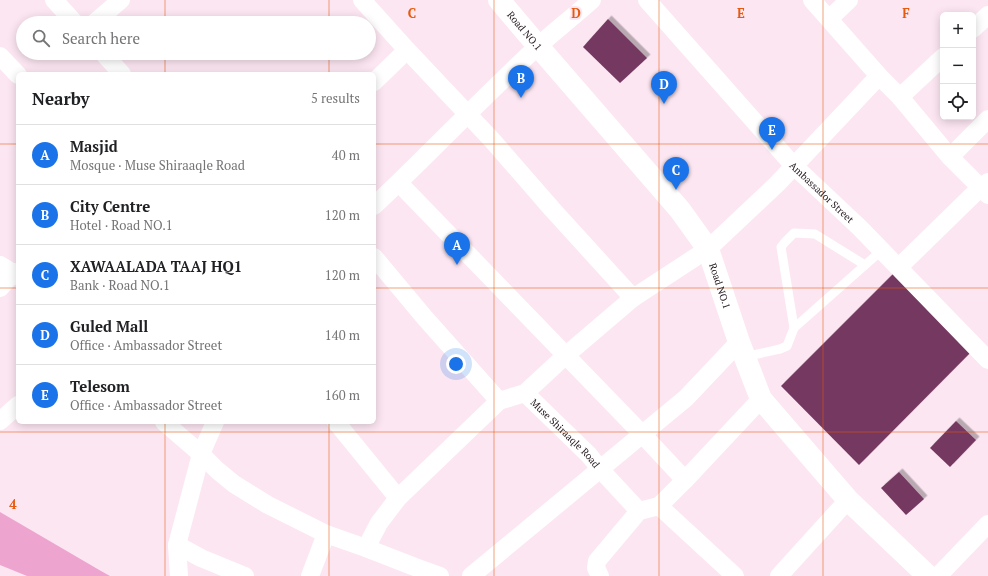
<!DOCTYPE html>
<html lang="en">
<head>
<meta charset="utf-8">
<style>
  body { margin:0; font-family:"PT Serif",serif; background:#f6f6f6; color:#202124 }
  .controls { position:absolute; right:12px; top:12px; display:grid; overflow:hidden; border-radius:6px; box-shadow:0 2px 10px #0003 }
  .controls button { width:36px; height:36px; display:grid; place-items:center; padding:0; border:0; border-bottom:1px solid #e0e0e0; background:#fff; color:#202124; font:20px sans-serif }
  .you { position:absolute; left:456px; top:364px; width:14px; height:14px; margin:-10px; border:3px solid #fff; border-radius:50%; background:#1a73e8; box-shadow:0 0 0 6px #1a73e833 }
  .badge { display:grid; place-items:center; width:26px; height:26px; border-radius:50%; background:#1a73e8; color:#fff; font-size:13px; font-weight:700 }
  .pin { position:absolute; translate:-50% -33px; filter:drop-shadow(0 1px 2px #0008) }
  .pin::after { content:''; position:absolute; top:21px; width:14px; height:12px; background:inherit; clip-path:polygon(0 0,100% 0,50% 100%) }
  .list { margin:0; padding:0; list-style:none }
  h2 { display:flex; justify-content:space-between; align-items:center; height:52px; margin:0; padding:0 16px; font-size:17px }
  h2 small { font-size:13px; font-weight:400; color:#757577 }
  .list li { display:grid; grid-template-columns:26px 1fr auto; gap:12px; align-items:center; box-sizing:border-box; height:60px; padding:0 16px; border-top:1px solid #e0e0e0 }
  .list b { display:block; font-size:15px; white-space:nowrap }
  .list p { margin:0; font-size:13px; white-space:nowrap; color:#757577 }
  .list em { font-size:13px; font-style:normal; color:#757577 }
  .icon { flex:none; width:22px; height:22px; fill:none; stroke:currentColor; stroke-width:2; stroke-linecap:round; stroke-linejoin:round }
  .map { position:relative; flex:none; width:988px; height:576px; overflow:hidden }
  .search { position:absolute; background:#fff; box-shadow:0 2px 10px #0003; left:16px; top:16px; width:360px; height:44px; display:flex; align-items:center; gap:10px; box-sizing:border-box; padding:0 14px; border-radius:22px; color:#757577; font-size:15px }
  .panel { position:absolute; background:#fff; box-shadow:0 2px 10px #0003; left:16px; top:72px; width:360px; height:352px; border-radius:6px }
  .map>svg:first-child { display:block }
  .water { fill:#eda5d0 }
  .building { fill:#753860; filter:url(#shadow) }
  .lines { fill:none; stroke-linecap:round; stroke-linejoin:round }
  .service { stroke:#fff; stroke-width:9 }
  .minor { stroke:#fff; stroke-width:18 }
  .trunk { stroke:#fff; stroke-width:22 }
  .grid { fill:none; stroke:#e8590c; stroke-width:1; stroke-opacity:0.55 }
  .labels { text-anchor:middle; stroke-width:4; stroke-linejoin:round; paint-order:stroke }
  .street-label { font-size:10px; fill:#2a2026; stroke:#fce6f2 }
  .grid-label { font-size:13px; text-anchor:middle; font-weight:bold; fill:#e8590c; stroke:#fce6f2; stroke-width:4; stroke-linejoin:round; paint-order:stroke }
</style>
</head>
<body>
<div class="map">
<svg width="988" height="576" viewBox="0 0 988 576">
  <defs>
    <filter id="shadow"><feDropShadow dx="3.5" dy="-3.5" stdDeviation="0" flood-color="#0004"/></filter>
  </defs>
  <rect width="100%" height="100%" fill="#fce6f2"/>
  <path class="water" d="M 0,512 L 101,571 L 110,576 L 27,576 L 0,565 Z"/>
  <g class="building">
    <path d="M 608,19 L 647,58 L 620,83 L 583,47 Z"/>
    <path d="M 896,271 L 974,349 L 859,465 L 781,386 Z"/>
    <path d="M 956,421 L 976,440 L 950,467 L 930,448 Z"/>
    <path d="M 899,472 L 924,499 L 906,515 L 881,488 Z"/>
  </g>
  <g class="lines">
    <g class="service">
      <path d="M 794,328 L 781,247 L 785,242 L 794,233 L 815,234 L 865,265"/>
      <path d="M 744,357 L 780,349 L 787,346 L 794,328 L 881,251"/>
    </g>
    <g class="minor">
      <path d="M 54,0 L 75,23"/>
      <path d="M 362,0 L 407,50 L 492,140 L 552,209 L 633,298"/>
      <path id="s1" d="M 647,0 L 793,165 L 860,228 L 988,360"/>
      <path d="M 812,0 L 879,76 L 900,97 L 950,157 L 988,195"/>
      <path d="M 829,19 L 849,0"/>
      <path d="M 94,23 L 121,0"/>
      <path d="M 973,29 L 988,15"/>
      <path d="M 103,53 L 122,74"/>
      <path d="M 0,56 L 18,75"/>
      <path d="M 374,82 L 407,50"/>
      <path d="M 900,97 L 943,57"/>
      <path d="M 950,157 L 988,119"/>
      <path d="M 399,183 L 642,434 L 685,480"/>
      <path d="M 374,206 C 429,154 481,99 537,47 C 555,31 574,16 592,0"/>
      <path d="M 374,257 L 425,318 L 499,401"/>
      <path d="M 0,265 L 18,276"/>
      <path d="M 899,267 L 981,187 L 988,182"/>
      <path d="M 0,288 L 14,272"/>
      <path id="s2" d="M 525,393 L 589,455 L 600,469 L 639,511"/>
      <path d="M 0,421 L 18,405"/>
      <path d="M 164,422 L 201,454 L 217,470 L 234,484 L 268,505 L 326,534 L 366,548 L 415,567 L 440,576"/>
      <path d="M 336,422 L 398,498"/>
      <path d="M 659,506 L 685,480 L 761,399"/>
      <path d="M 177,545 L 201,558 L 245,576"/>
      <path d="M 366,548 L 379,523 L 398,498 L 499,401 L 525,393 L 565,356 L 633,298 L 708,249 L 777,184 L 879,76"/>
      <path d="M 179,576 L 177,545 L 201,454 L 215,422"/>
      <path d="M 310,576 L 326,534"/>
      <path d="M 471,576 L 686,398 L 739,342"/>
      <path d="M 600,576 L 596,568 L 597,561 L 639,511 L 659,506 L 735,576"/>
      <path d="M 779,576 L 848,500"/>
      <path d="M 938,576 L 988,524"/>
    </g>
    <path class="trunk" id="s3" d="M 499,0 L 538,46 L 680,210 L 708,249 L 739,342 L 761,399 L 848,500 L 928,576"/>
  </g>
  <path class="grid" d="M 165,0 L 165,23M 329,0 L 329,23M 494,0 L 494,576M 659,0 L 659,576M 823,0 L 823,576M 165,53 L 165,74M 329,53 L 329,74M 0,144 L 18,144M 374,144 L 988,144M 0,288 L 18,288M 374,288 L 988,288M 165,422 L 165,576M 329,422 L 329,576M 0,432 L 988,432"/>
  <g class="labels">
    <g class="street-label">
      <text dy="4" stroke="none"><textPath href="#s3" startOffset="40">Road NO.1</textPath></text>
      <text dy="4" stroke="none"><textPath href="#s1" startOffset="260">Ambassador Street</textPath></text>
      <text dy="4" stroke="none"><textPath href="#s3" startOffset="364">Road NO.1</textPath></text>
      <text dy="4" stroke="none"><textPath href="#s2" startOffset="57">Muse Shiraaqle Road</textPath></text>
    </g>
  </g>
  <g class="grid-label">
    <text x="412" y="18">C</text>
    <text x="576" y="18">D</text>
    <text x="741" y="18">E</text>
    <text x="906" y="18">F</text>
    <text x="13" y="509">4</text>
  </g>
</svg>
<div class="controls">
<button>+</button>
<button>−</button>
<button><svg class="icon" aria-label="locate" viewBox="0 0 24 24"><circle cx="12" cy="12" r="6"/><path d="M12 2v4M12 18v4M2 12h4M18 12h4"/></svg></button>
</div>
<div class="you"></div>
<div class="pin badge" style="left:457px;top:265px">A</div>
<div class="pin badge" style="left:521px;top:98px">B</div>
<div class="pin badge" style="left:676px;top:190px">C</div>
<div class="pin badge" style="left:664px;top:104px">D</div>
<div class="pin badge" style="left:772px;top:150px">E</div>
<div class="search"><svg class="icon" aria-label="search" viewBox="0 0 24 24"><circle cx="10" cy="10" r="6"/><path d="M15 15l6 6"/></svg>Search here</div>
<section class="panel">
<h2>Nearby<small>5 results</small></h2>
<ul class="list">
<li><span class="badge">A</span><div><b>Masjid</b><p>Mosque · Muse Shiraaqle Road</p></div><em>40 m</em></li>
<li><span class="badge">B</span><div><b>City Centre</b><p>Hotel · Road NO.1</p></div><em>120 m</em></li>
<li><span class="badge">C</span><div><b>XAWAALADA TAAJ HQ1</b><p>Bank · Road NO.1</p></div><em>120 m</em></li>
<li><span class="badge">D</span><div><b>Guled Mall</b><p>Office · Ambassador Street</p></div><em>140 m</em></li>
<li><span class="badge">E</span><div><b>Telesom</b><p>Office · Ambassador Street</p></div><em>160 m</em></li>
</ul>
</section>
</div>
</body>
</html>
